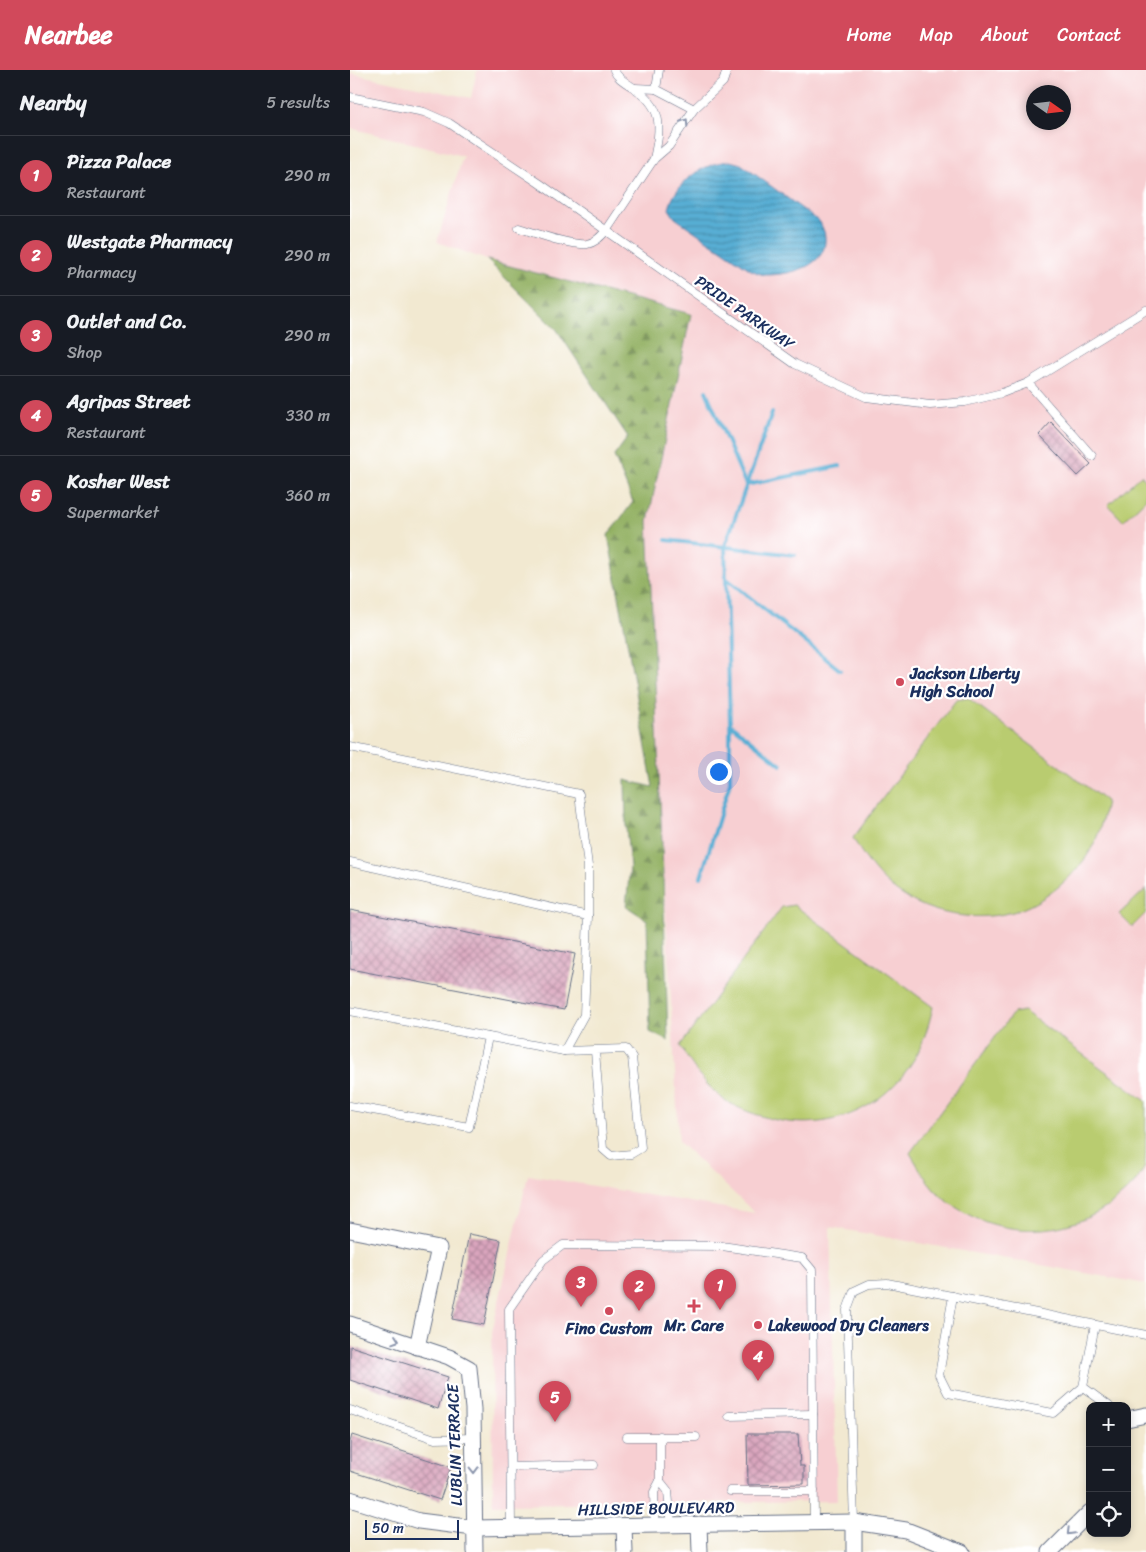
<!DOCTYPE html>
<html lang="en">
<head>
<meta charset="utf-8">
<style>
  body { margin:0; font-family:Sriracha,sans-serif; background:#242831; color:#f1f3f6 }
  .controls { position:absolute; right:15px; bottom:15px; display:grid; overflow:hidden; border-radius:10px; box-shadow:0 2px 8px #0003 }
  .controls button { width:45px; height:45px; display:grid; place-items:center; padding:0; border:0; border-bottom:1px solid #363941; background:#171b24; color:#f1f3f6; font:25px sans-serif }
  .compass { position:absolute; left:676px; top:15px; width:45px; height:45px; border-radius:50%; background:#171b24; box-shadow:0 2px 8px #0003; rotate:104deg }
  .scale { position:absolute; left:15px; bottom:12px; width:94px; box-sizing:border-box; padding-left:5px; border:2px solid #1b2f5e; border-top:0; font-size:14px; line-height:18px; white-space:nowrap; color:#1b2f5e; -webkit-text-stroke:4px #fff; paint-order:stroke }
  .you { position:absolute; left:368px; top:701px; width:18px; height:18px; margin:-12px; border:4px solid #fff; border-radius:50%; background:#1a73e8; box-shadow:0 0 0 8px #1a73e833 }
  .badge { display:grid; place-items:center; width:32px; height:32px; border-radius:50%; background:#d1495b; color:#fff; font-size:16px; font-weight:700 }
  .pin { position:absolute; translate:-50% -41px; filter:drop-shadow(0 1px 2px #0008) }
  .pin::after { content:''; position:absolute; top:26px; width:18px; height:15px; background:inherit; clip-path:polygon(0 0,100% 0,50% 100%) }
  .list { margin:0; padding:0; list-style:none }
  h2 { display:flex; justify-content:space-between; align-items:center; height:65px; margin:0; padding:0 20px; font-size:21px }
  h2 small { font-size:16px; font-weight:400; color:#9ea1a6 }
  .list li { display:grid; grid-template-columns:32px 1fr auto; gap:15px; align-items:center; box-sizing:border-box; height:80px; padding:0 20px; border-top:1px solid #363941 }
  .list b { display:block; font-size:19px; white-space:nowrap }
  .list p { margin:0; font-size:16px; white-space:nowrap; color:#9ea1a6 }
  .list em { font-size:16px; font-style:normal; color:#9ea1a6 }
  .icon { flex:none; width:28px; height:28px; fill:none; stroke:currentColor; stroke-width:2; stroke-linecap:round; stroke-linejoin:round }
  .map { position:relative; flex:none; width:796px; height:1482px; overflow:hidden }
  header { display:flex; align-items:center; gap:30px; box-sizing:border-box; height:70px; padding:0 25px; background:#d1495b; color:#fff }
  header strong { font-size:24px }
  nav { display:flex; gap:28px; margin-inline-start:auto; font-size:18px }
  main { display:flex }
  aside { flex:1; background:#171b24 }
  .map>svg:first-child { display:block }
  .built { fill:#f7cfd2; fill-rule:evenodd }
  .forest { fill:url(#forest-firs); stroke:#567060 }
  .garden { fill:#b9cc70; stroke:#6a7e67 }
  .water { fill:url(#water-rules); stroke:#3a6e99 }
  .lines { fill:none; stroke-linecap:round; stroke-linejoin:round }
  .stream { stroke:#58aed4; stroke-width:4 }
  .building { fill:url(#building-cross-hatch) }
  .service-casing { stroke:#667086; stroke-width:9 }
  .minor-casing { stroke:#667086; stroke-width:17 }
  .service { stroke:#fff; stroke-width:8 }
  .minor { stroke:#fff; stroke-width:15 }
  .oneway { stroke:#8d97ae }
  .poi-dot { fill:#d1495b; stroke:#fff; stroke-width:2 }
  .labels { text-anchor:middle; stroke-width:4.5; stroke-linejoin:round; paint-order:stroke }
  .street-label { font-size:16px; fill:#1b2f5e; stroke:#fff }
  .poi-label { font-size:16px; font-weight:bold; fill:#1b2f5e; stroke:#fff; text-anchor:start }
</style>
</head>
<body>
<header>
<strong>Nearbee</strong>
<nav><a>Home</a><a>Map</a><a>About</a><a>Contact</a></nav>
</header>
<main>
<aside>
<h2>Nearby<small>5 results</small></h2>
<ul class="list">
<li><span class="badge">1</span><div><b>Pizza Palace</b><p>Restaurant</p></div><em>290 m</em></li>
<li><span class="badge">2</span><div><b>Westgate Pharmacy</b><p>Pharmacy</p></div><em>290 m</em></li>
<li><span class="badge">3</span><div><b>Outlet and Co.</b><p>Shop</p></div><em>290 m</em></li>
<li><span class="badge">4</span><div><b>Agripas Street</b><p>Restaurant</p></div><em>330 m</em></li>
<li><span class="badge">5</span><div><b>Kosher West</b><p>Supermarket</p></div><em>360 m</em></li>
</ul>
</aside>
<div class="map">
<svg width="796" height="1482" viewBox="0 0 796 1482">
  <defs>
    <pattern id="forest-firs" width="22" height="20" patternUnits="userSpaceOnUse" patternTransform="scale(1.25)"><rect width="22" height="20" fill="#92b062"/><path d="M5 1l3.5 6h-7zM16 11l3.5 6h-7z" fill="#769054"/></pattern>
    <pattern id="water-rules" width="6" height="5" patternUnits="userSpaceOnUse" patternTransform="scale(1.25)"><rect width="6" height="5" fill="#58aed4"/><path d="M0 2.5h6" fill="none" stroke="#488eaf"/></pattern>
    <pattern id="building-cross-hatch" width="8" height="8" patternUnits="userSpaceOnUse" patternTransform="scale(1.25)"><rect width="8" height="8" fill="#daa5bd"/><path d="M0 0l8 8M0 8l8-8" fill="none" stroke="#b0879d"/></pattern>
  </defs>
  <rect width="100%" height="100%" fill="#fff"/>
  <filter id="ink" filterUnits="userSpaceOnUse"><feTurbulence type="fractalNoise" baseFrequency=".02" numOctaves="2"/><feDisplacementMap in="SourceGraphic" scale="10" xChannelSelector="R" yChannelSelector="G"/><feConvolveMatrix kernelMatrix="1 2 1 2 8 2 1 2 1" color-interpolation-filters="sRGB"/></filter>
  <filter id="wash" filterUnits="userSpaceOnUse"><feTurbulence type="fractalNoise" baseFrequency=".0096" numOctaves="4" result="noise"/><feDisplacementMap in="SourceGraphic" scale="20" xChannelSelector="R" yChannelSelector="G"/><feGaussianBlur stdDeviation="1.12" result="paint"/><feColorMatrix in="noise" values="0 0 0 0 0 0 0 0 0 0 0 0 0 0 0 0 0 1.4 0 .05"/><feComposite in="paint" operator="in"/></filter>
  <g filter="url(#wash)">
    <rect width="100%" height="100%" fill="#f2e9d1"/>
    <path class="built" d="M 127,0 L 796,0 L 796,1214 L 480,1157 L 487,1431 L 143,1435 L 142,1262 L 178,1105 L 405,1143 L 329,1072 L 312,773 L 298,451 L 341,244 L 137,190 L 87,172 L 113,86 L 0,58 L 0,3 L 121,28 ZM 684,22 L 714,22 L 714,52 L 684,52 Z"/>
    <path class="forest" d="M 137,190 L 341,244 L 298,451 L 312,773 L 318,971 L 300,962 L 297,850 L 276,836 L 280,797 L 276,757 L 275,710 L 303,717 L 258,465 L 283,432 L 264,386 L 278,367 L 207,260 Z"/>
    <g class="garden">
      <path d="M 791,405 L 796,411 L 796,429 L 773,451 L 758,435 Z"/>
      <path d="M 618,628 L 756,731 C 753,749 749,766 740,781 C 725,807 692,834 663,842 C 622,853 573,844 540,816 C 525,803 513,786 503,768 L 606,630 Z"/>
      <path d="M 796,819 L 796,843 L 782,857 L 769,844 Z"/>
      <path d="M 444,835 L 583,937 C 578,958 572,979 559,997 C 525,1046 468,1064 411,1046 C 398,1042 385,1037 373,1029 C 355,1015 342,996 330,976 L 432,837 Z"/>
      <path d="M 674,941 L 796,1031 C 796,1044 796,1087 795,1096 C 789,1112 770,1128 757,1137 C 704,1172 630,1166 585,1120 C 575,1109 568,1096 560,1083 L 663,943 Z"/>
    </g>
    <path class="water" d="M 380,91 L 391,94 L 470,152 C 472,157 475,162 475,167 C 478,197 439,205 416,205 C 411,205 406,202 401,200 L 325,148 L 319,139 C 325,112 353,93 380,91 Z"/>
    <g class="lines">
      <g class="stream">
        <path d="M 356,321 L 396,415 L 490,396"/>
        <path d="M 316,470 L 445,485"/>
        <path d="M 377,509 L 490,600"/>
        <path d="M 380,654 L 431,695"/>
        <path d="M 351,807 L 380,712 L 380,654 L 375,476 L 422,343"/>
      </g>
    </g>
    <g id="blocks">
      <g class="building">
        <path d="M 701,352 L 741,394 L 728,406 L 689,365 Z"/>
        <path d="M 0,840 L 225,884 L 214,940 L 0,899 Z"/>
        <path d="M 119,1164 L 151,1170 L 134,1255 L 102,1249 Z"/>
        <path d="M 0,1276 L 98,1307 L 88,1339 L 0,1310 Z"/>
        <path d="M 397,1364 L 448,1364 L 450,1396 L 454,1396 L 454,1414 L 398,1415 Z"/>
        <path d="M 2,1365 L 101,1397 L 90,1430 L 0,1401 L 0,1372 Z"/>
      </g>
    </g>
  </g>
  <g filter="url(#ink)">
    <use href="#blocks" fill-opacity="0" stroke="#667086" stroke-width="1"/>
    <g class="lines">
      <defs>
        <g id="service">
          <path d="M 264,0 C 267,8 275,12 281,16 C 314,36 311,56 304,89"/>
          <path d="M 285,18 L 306,19 L 344,39"/>
          <path d="M 306,19 L 309,0"/>
          <path d="M 0,27 L 74,42 L 99,53 L 189,113 L 445,294 L 516,327 L 580,335 L 615,332 L 652,323 L 678,313 L 796,240"/>
          <path d="M 169,158 C 186,163 220,176 237,174 C 246,172 250,167 256,161 L 304,89 L 319,76 L 344,39 L 373,12 L 377,0"/>
          <path d="M 678,313 L 742,386"/>
          <path d="M 0,677 L 229,724 L 238,796 L 238,846"/>
          <path d="M 0,792 L 238,846 L 234,945 L 214,981 L 0,941"/>
          <path d="M 214,981 L 276,979 L 282,987 L 291,1078 L 281,1084 L 261,1086 L 253,1079 L 245,981"/>
          <path d="M 0,1036 L 119,1057 L 138,967"/>
          <path d="M 603,1226 L 589,1305 L 598,1323 L 703,1343 L 733,1317"/>
          <path d="M 745,1255 L 733,1317 L 759,1336"/>
          <path d="M 0,1340 L 85,1369 L 123,1368"/>
          <path d="M 379,1346 L 463,1344"/>
          <path d="M 277,1367 L 346,1367"/>
          <path d="M 161,1397 L 244,1395"/>
          <path d="M 310,1411 L 318,1421 L 321,1455"/>
          <path d="M 380,1421 L 464,1421"/>
          <path d="M 504,1452 L 497,1240 L 504,1221 L 519,1214 L 537,1213 L 796,1265"/>
          <path d="M 305,1455 L 304,1422 L 310,1411 L 310,1366"/>
          <path d="M 161,1457 L 159,1239 L 193,1190 L 213,1175 L 372,1176 L 452,1188 L 462,1200 L 464,1453"/>
        </g>
        <g id="minor">
          <path d="M 0,1160 L 89,1178 L 67,1277"/>
          <path d="M 0,1254 L 99,1287 L 119,1298 L 123,1339 L 125,1482"/>
          <path d="M 777,1349 L 796,1345"/>
          <path d="M 0,1429 L 69,1451 L 124,1458 L 504,1452 L 556,1460 L 612,1482"/>
          <path d="M 504,1452 L 504,1482"/>
          <path d="M 349,1454 L 350,1482"/>
          <path d="M 274,1456 L 275,1482"/>
          <path d="M 700,1482 L 740,1442"/>
        </g>
      </defs>
      <use href="#service" class="service-casing"/>
      <use href="#minor" class="minor-casing"/>
      <use href="#service" class="service"/>
      <use href="#minor" class="minor"/>
    </g>
    <defs><path id="oneway-chevron" d="M-2-3.5L2.5 0L-2 3.5" fill="none" stroke-width="1.6" stroke-linecap="round" stroke-linejoin="round" transform="scale(1.25)"/></defs>
    <g class="oneway">
      <use href="#oneway-chevron" transform="translate(335 52) rotate(-57)"/>
      <use href="#oneway-chevron" transform="translate(46 1270) rotate(19)"/>
      <use href="#oneway-chevron" transform="translate(124 1400) rotate(89)"/>
      <use href="#oneway-chevron" transform="translate(720 1462) rotate(135)"/>
    </g>
  </g>
  <g class="poi-dot">
    <circle cx="550" cy="612" r="5"/>
    <path d="M341.5 1228.5h5v5h5v5h-5v5h-5v-5h-5v-5h5z"/>
    <circle cx="259" cy="1241" r="5"/>
    <circle cx="408" cy="1255" r="5"/>
  </g>
  <g class="labels">
    <g class="street-label">
      <text transform="translate(395 242) rotate(35)" y="6">PRIDE PARKWAY</text>
      <text transform="translate(104 1375) rotate(-92)" y="6">LUBLIN TERRACE</text>
      <text transform="translate(306 1438) rotate(-1)" y="6">HILLSIDE BOULEVARD</text>
    </g>
    <g class="poi-label">
      <text x="560" y="609">Jackson Liberty<tspan x="560" dy="18">High School</tspan></text>
      <text x="344" y="1261" text-anchor="middle">Mr. Care</text>
      <text x="418" y="1261">Lakewood Dry Cleaners</text>
      <text x="259" y="1264" text-anchor="middle">Fino Custom</text>
    </g>
  </g>
</svg>
<div class="controls">
<button>+</button>
<button>−</button>
<button><svg class="icon" aria-label="locate" viewBox="0 0 24 24"><circle cx="12" cy="12" r="6"/><path d="M12 2v4M12 18v4M2 12h4M18 12h4"/></svg></button>
</div>
<svg class="compass" viewBox="-18 -18 36 36"><path d="M0-13l5 13h-10z" fill="#e53935"/><path d="M0 13l5-13h-10z" fill="#9ea1a6"/></svg>
<div class="scale">50 m</div>
<div class="you"></div>
<div class="pin badge" style="left:370px;top:1240px">1</div>
<div class="pin badge" style="left:289px;top:1241px">2</div>
<div class="pin badge" style="left:231px;top:1237px">3</div>
<div class="pin badge" style="left:408px;top:1311px">4</div>
<div class="pin badge" style="left:205px;top:1352px">5</div>
</div>
</main>
</body>
</html>
